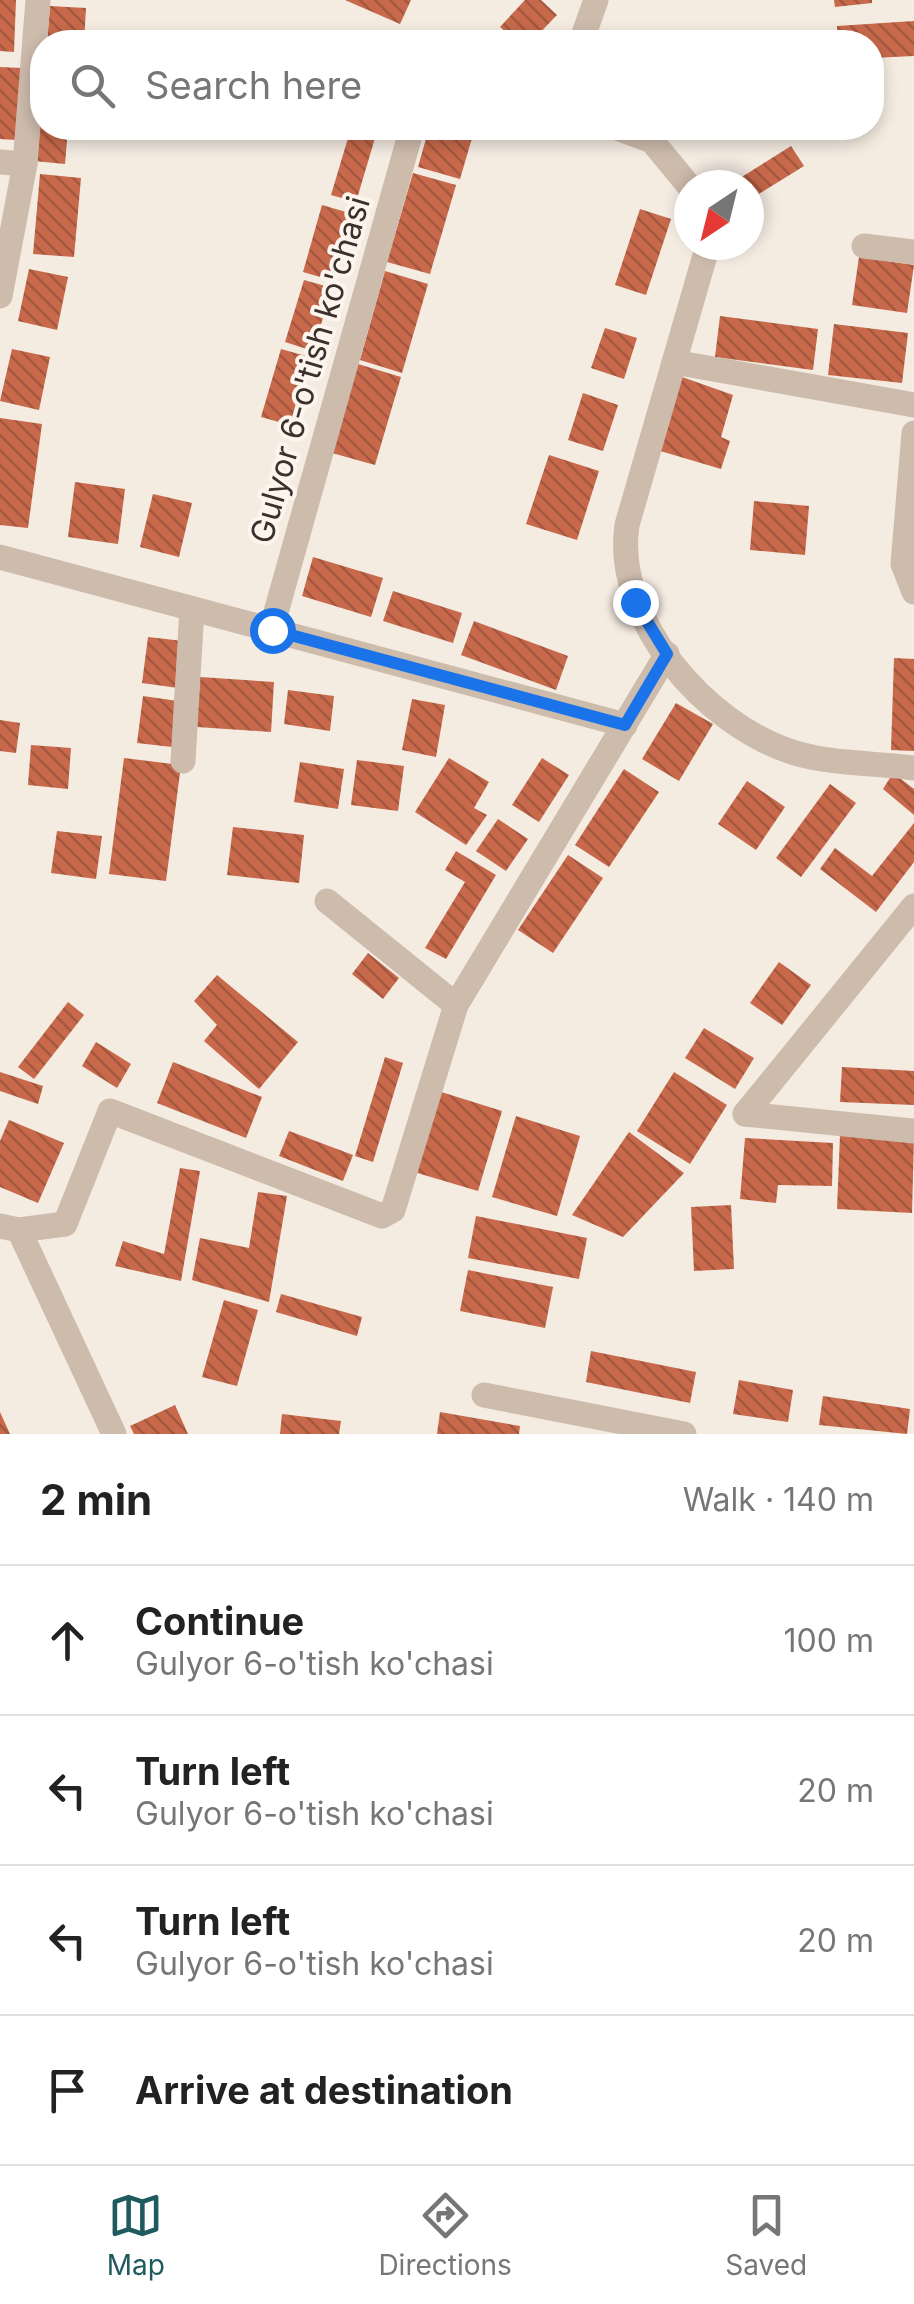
<!DOCTYPE html>
<html lang="en">
<head>
<meta charset="utf-8">
<style>
  body { margin:0; font-family:Inter,sans-serif; background:#f2f2f2; color:#222 }
  .compass { position:absolute; left:674px; top:170px; width:90px; height:90px; border-radius:50%; background:#fff; box-shadow:0 5px 15px #0003; rotate:215deg }
  .stop { position:absolute; width:30px; height:30px; margin:-22px; border:8px solid #1a73e8; border-radius:50%; background:#fff }
  .stop.end { background:#1a73e8; border-color:#fff; box-shadow:0 2px 10px #0008 }
  .list { margin:0; padding:0; list-style:none }
  h2 { display:flex; justify-content:space-between; align-items:center; height:130px; margin:0; padding:0 40px; font-size:42px }
  h2 small { font-size:32px; font-weight:400; color:#767676 }
  .list li { display:grid; grid-template-columns:65px 1fr auto; gap:30px; align-items:center; box-sizing:border-box; height:150px; padding:0 40px; border-top:2px solid #e0e0e0 }
  .list b { display:block; font-size:38px; white-space:nowrap }
  .list p { margin:0; font-size:32px; white-space:nowrap; color:#767676 }
  .list em { font-size:32px; font-style:normal; color:#767676 }
  .icon { flex:none; width:55px; height:55px; fill:none; stroke:currentColor; stroke-width:2; stroke-linecap:round; stroke-linejoin:round }
  .map { position:relative; flex:none; width:914px; height:1434px; overflow:hidden }
  .search { position:absolute; background:#fff; box-shadow:0 5px 15px #0003; left:30px; right:30px; top:30px; height:110px; display:flex; align-items:center; gap:25px; box-sizing:border-box; padding:0 35px; border-radius:40px; color:#767676; font-size:38px }
  .sheet { height:730px; background:#fff }
  nav { display:flex; justify-content:space-around; align-items:center; box-sizing:border-box; height:140px; border-top:2px solid #e0e0e0; background:#fff; font-size:28px; color:#767676 }
  nav a { display:grid; justify-items:center; gap:5px }
  nav .on { color:#1f5a5e }
  .map>svg:first-child { display:block }
  .building { fill:url(#building-back-hatch) }
  .lines { fill:none; stroke-linecap:round; stroke-linejoin:round }
  .minor { stroke:#cdbbac; stroke-width:25 }
  .route { stroke:#1a73e8; stroke-width:12 }
  .labels { text-anchor:middle; stroke-width:8; stroke-linejoin:round; paint-order:stroke }
  .street-label { font-size:32px; fill:#3b302b; stroke:#fbf5ee }
</style>
</head>
<body>
<div class="map">
<svg width="914" height="1434" viewBox="0 0 914 1434">
  <defs>
    <pattern id="building-back-hatch" width="6" height="6" patternUnits="userSpaceOnUse" patternTransform="scale(2.5)"><rect width="6" height="6" fill="#c8694b"/><path d="M-1 5l2 2M0 0l6 6M5-1l2 2" fill="none" stroke="#a4573f"/></pattern>
  </defs>
  <rect width="100%" height="100%" fill="#f4ebe1"/>
  <g class="building">
    <path d="M 0,0 L 16,0 L 14,52 L 0,51 Z"/>
    <path d="M 345,0 L 411,0 L 400,24 Z"/>
    <path d="M 525,0 L 541,0 L 557,15 L 531,42 L 517,42 L 500,27 Z"/>
    <path d="M 834,0 L 872,0 L 872,3 L 835,7 Z"/>
    <path d="M 50,6 L 86,8 L 84,42 L 47,42 Z"/>
    <path d="M 914,21 L 914,56 L 872,58 L 872,42 L 838,42 L 837,26 Z"/>
    <path d="M 642,31 L 654,42 L 631,42 Z"/>
    <path d="M 0,67 L 22,68 L 16,140 L 0,139 Z"/>
    <path d="M 42,99 L 42,128 L 68,128 L 65,164 L 34,161 Z"/>
    <path d="M 351,128 L 378,128 L 356,202 L 331,195 Z"/>
    <path d="M 429,128 L 475,128 L 460,179 L 418,167 Z"/>
    <path d="M 791,146 L 804,166 L 749,200 L 749,185 L 729,185 Z"/>
    <path d="M 413,173 L 456,185 L 430,274 L 387,262 Z"/>
    <path d="M 40,174 L 81,178 L 74,257 L 33,254 Z"/>
    <path d="M 322,205 L 353,214 L 334,281 L 303,272 Z"/>
    <path d="M 640,209 L 671,219 L 646,295 L 615,285 Z"/>
    <path d="M 859,257 L 914,265 L 907,313 L 852,305 Z"/>
    <path d="M 29,269 L 68,277 L 57,330 L 18,321 Z"/>
    <path d="M 385,271 L 428,284 L 402,373 L 360,360 Z"/>
    <path d="M 304,280 L 332,288 L 313,351 L 285,342 Z"/>
    <path d="M 720,316 L 818,329 L 813,370 L 715,357 Z"/>
    <path d="M 834,324 L 908,333 L 902,383 L 828,375 Z"/>
    <path d="M 605,328 L 637,338 L 624,379 L 591,368 Z"/>
    <path d="M 12,349 L 50,357 L 39,410 L 0,401 Z"/>
    <path d="M 281,349 L 313,358 L 293,426 L 261,417 Z"/>
    <path d="M 358,364 L 401,377 L 375,465 L 332,453 Z"/>
    <path d="M 682,377 L 733,395 L 721,437 L 730,441 L 721,469 L 657,450 Z"/>
    <path d="M 583,393 L 618,405 L 603,451 L 568,440 Z"/>
    <path d="M 0,418 L 42,424 L 28,528 L 0,525 Z"/>
    <path d="M 549,455 L 599,471 L 577,540 L 526,524 Z"/>
    <path d="M 75,482 L 125,489 L 118,544 L 68,537 Z"/>
    <path d="M 153,494 L 192,503 L 179,557 L 140,547 Z"/>
    <path d="M 754,501 L 809,506 L 805,555 L 750,550 Z"/>
    <path d="M 313,557 L 383,578 L 371,617 L 302,596 Z"/>
    <path d="M 393,591 L 462,613 L 453,643 L 383,621 Z"/>
    <path d="M 474,621 L 568,656 L 556,690 L 461,655 Z"/>
    <path d="M 148,637 L 183,641 L 178,688 L 142,683 Z"/>
    <path d="M 894,658 L 914,659 L 914,751 L 891,750 Z"/>
    <path d="M 200,677 L 274,682 L 271,732 L 197,727 Z"/>
    <path d="M 288,690 L 334,696 L 330,731 L 284,724 Z"/>
    <path d="M 143,696 L 178,701 L 172,747 L 137,743 Z"/>
    <path d="M 412,699 L 445,705 L 436,757 L 402,750 Z"/>
    <path d="M 676,703 L 713,724 L 679,781 L 642,759 Z"/>
    <path d="M 0,720 L 20,723 L 16,753 L 0,751 Z"/>
    <path d="M 31,745 L 71,748 L 68,789 L 28,785 Z"/>
    <path d="M 124,758 L 181,765 L 166,881 L 109,874 Z"/>
    <path d="M 449,758 L 489,782 L 474,808 L 487,815 L 466,845 L 415,812 Z"/>
    <path d="M 542,758 L 569,775 L 539,822 L 512,805 Z"/>
    <path d="M 357,760 L 404,766 L 398,811 L 351,805 Z"/>
    <path d="M 300,762 L 344,769 L 338,809 L 294,802 Z"/>
    <path d="M 624,769 L 659,792 L 609,867 L 575,845 Z"/>
    <path d="M 893,773 L 914,789 L 914,815 L 883,789 Z"/>
    <path d="M 747,781 L 785,807 L 756,850 L 718,824 Z"/>
    <path d="M 830,784 L 856,803 L 801,877 L 776,858 Z"/>
    <path d="M 498,819 L 528,839 L 506,871 L 476,851 Z"/>
    <path d="M 914,823 L 914,862 L 876,912 L 820,869 L 835,848 L 872,876 Z"/>
    <path d="M 233,827 L 304,835 L 299,883 L 227,875 Z"/>
    <path d="M 57,831 L 102,836 L 96,879 L 51,873 Z"/>
    <path d="M 456,851 L 496,875 L 446,959 L 425,948 L 465,882 L 445,870 Z"/>
    <path d="M 568,855 L 603,878 L 553,953 L 518,930 Z"/>
    <path d="M 368,953 L 399,978 L 383,999 L 352,974 Z"/>
    <path d="M 779,962 L 811,985 L 782,1025 L 750,1003 Z"/>
    <path d="M 217,975 L 298,1042 L 259,1089 L 204,1041 L 217,1025 L 194,1001 Z"/>
    <path d="M 68,1002 L 84,1015 L 34,1079 L 18,1067 Z"/>
    <path d="M 704,1028 L 754,1058 L 735,1089 L 685,1058 Z"/>
    <path d="M 96,1042 L 131,1064 L 117,1088 L 82,1066 Z"/>
    <path d="M 385,1057 L 403,1063 L 373,1162 L 355,1156 Z"/>
    <path d="M 173,1062 L 262,1097 L 246,1138 L 157,1103 Z"/>
    <path d="M 842,1067 L 914,1071 L 914,1105 L 840,1102 Z"/>
    <path d="M 0,1072 L 43,1086 L 38,1104 L 0,1091 Z"/>
    <path d="M 674,1072 L 727,1105 L 690,1164 L 637,1131 Z"/>
    <path d="M 438,1091 L 502,1111 L 478,1191 L 414,1172 Z"/>
    <path d="M 516,1116 L 580,1136 L 557,1216 L 492,1197 Z"/>
    <path d="M 9,1120 L 64,1143 L 38,1203 L 0,1187 L 0,1141 Z"/>
    <path d="M 289,1131 L 353,1155 L 343,1181 L 279,1156 Z"/>
    <path d="M 629,1132 L 684,1173 L 623,1237 L 572,1215 Z"/>
    <path d="M 840,1135 L 914,1138 L 912,1213 L 837,1209 Z"/>
    <path d="M 745,1138 L 833,1143 L 832,1186 L 778,1185 L 776,1203 L 740,1199 Z"/>
    <path d="M 180,1168 L 200,1171 L 181,1281 L 115,1266 L 123,1241 L 164,1254 Z"/>
    <path d="M 258,1192 L 287,1196 L 269,1302 L 192,1280 L 200,1238 L 249,1248 Z"/>
    <path d="M 731,1205 L 734,1269 L 694,1271 L 691,1207 Z"/>
    <path d="M 476,1216 L 587,1238 L 579,1279 L 468,1258 Z"/>
    <path d="M 468,1270 L 553,1287 L 545,1328 L 460,1311 Z"/>
    <path d="M 281,1294 L 362,1317 L 357,1336 L 276,1312 Z"/>
    <path d="M 224,1300 L 258,1310 L 237,1386 L 202,1377 Z"/>
    <path d="M 591,1351 L 696,1372 L 690,1403 L 586,1382 Z"/>
    <path d="M 739,1380 L 793,1390 L 788,1422 L 733,1414 Z"/>
    <path d="M 823,1396 L 910,1409 L 907,1434 L 819,1425 Z"/>
    <path d="M 175,1405 L 188,1434 L 134,1434 L 130,1426 Z"/>
    <path d="M 0,1412 L 10,1434 L 0,1434 Z"/>
    <path d="M 440,1412 L 520,1426 L 519,1434 L 437,1434 Z"/>
    <path d="M 282,1414 L 341,1421 L 339,1434 L 280,1434 Z"/>
  </g>
  <g class="lines">
    <g class="minor">
      <path d="M 581,42 L 596,0"/>
      <path d="M 617,128 L 652,141 L 689,186"/>
      <path d="M 0,162 L 25,164"/>
      <path d="M 708,245 L 627,525 C 613,619 705,724 792,752 C 829,764 875,763 914,768"/>
      <path d="M 864,246 L 914,252"/>
      <path d="M 0,296 L 25,164 L 38,0"/>
      <path d="M 674,362 L 914,405"/>
      <path d="M 914,433 L 903,564 L 914,592"/>
      <path d="M 0,557 L 625,725"/>
      <path d="M 271,630 L 412,128"/>
      <path d="M 183,761 L 192,609"/>
      <path d="M 327,901 L 456,1005"/>
      <path d="M 745,1114 L 914,906"/>
      <path d="M 745,1114 L 914,1131"/>
      <path d="M 0,1226 L 19,1230 L 114,1434"/>
      <path d="M 19,1230 L 65,1224 L 110,1111 L 382,1216 L 393,1210 L 456,1005 L 667,654"/>
      <path d="M 484,1395 L 684,1434"/>
    </g>
  </g>
  <g class="lines">
    <path class="route" d="M 272,630 L 625,725 L 667,654 L 635,602"/>
  </g>
  <g class="labels">
    <g class="street-label">
      <text transform="translate(310 370) rotate(-74)" y="11">Gulyor 6-o'tish ko'chasi</text>
    </g>
  </g>
</svg>
<svg class="compass" viewBox="-18 -18 36 36"><path d="M0-13l5 13h-10z" fill="#e53935"/><path d="M0 13l5-13h-10z" fill="#767676"/></svg>
<div class="stop" style="left:272px;top:630px"></div>
<div class="stop end" style="left:635px;top:602px"></div>
<div class="search"><svg class="icon" aria-label="search" viewBox="0 0 24 24"><circle cx="10" cy="10" r="6"/><path d="M15 15l6 6"/></svg>Search here</div>
</div>
<section class="sheet">
<h2>2 min<small>Walk · 140 m</small></h2>
<ul class="list">
<li><svg class="icon" aria-label="ahead" viewBox="0 0 24 24"><path d="M12 20V5M6 11l6-6 6 6"/></svg><div><b>Continue</b><p>Gulyor 6-o'tish ko'chasi</p></div><em>100 m</em></li>
<li><svg class="icon" aria-label="left" viewBox="0 0 24 24"><path d="M17 20v-9H6M10 6l-5 5 5 5"/></svg><div><b>Turn left</b><p>Gulyor 6-o'tish ko'chasi</p></div><em>20 m</em></li>
<li><svg class="icon" aria-label="left" viewBox="0 0 24 24"><path d="M17 20v-9H6M10 6l-5 5 5 5"/></svg><div><b>Turn left</b><p>Gulyor 6-o'tish ko'chasi</p></div><em>20 m</em></li>
<li><svg class="icon" aria-label="arrive" viewBox="0 0 24 24"><path d="M6 21V4h12l-3 4 3 4H6"/></svg><div><b>Arrive at destination</b></div></li>
</ul>
</section>
<nav>
<a class="on"><svg class="icon" aria-label="map" viewBox="0 0 24 24"><path d="M3 6l6-2 6 2 6-2v14l-6 2-6-2-6 2zM9 4v14M15 6v14"/></svg>Map</a>
<a><svg class="icon" aria-label="directions" viewBox="0 0 24 24"><path d="M12 3l9 9-9 9-9-9zM9 14v-3h6M13 9l2 2-2 2"/></svg>Directions</a>
<a><svg class="icon" aria-label="saved" viewBox="0 0 24 24"><path d="M7 4h10v16l-5-4-5 4z"/></svg>Saved</a>
</nav>
</body>
</html>
